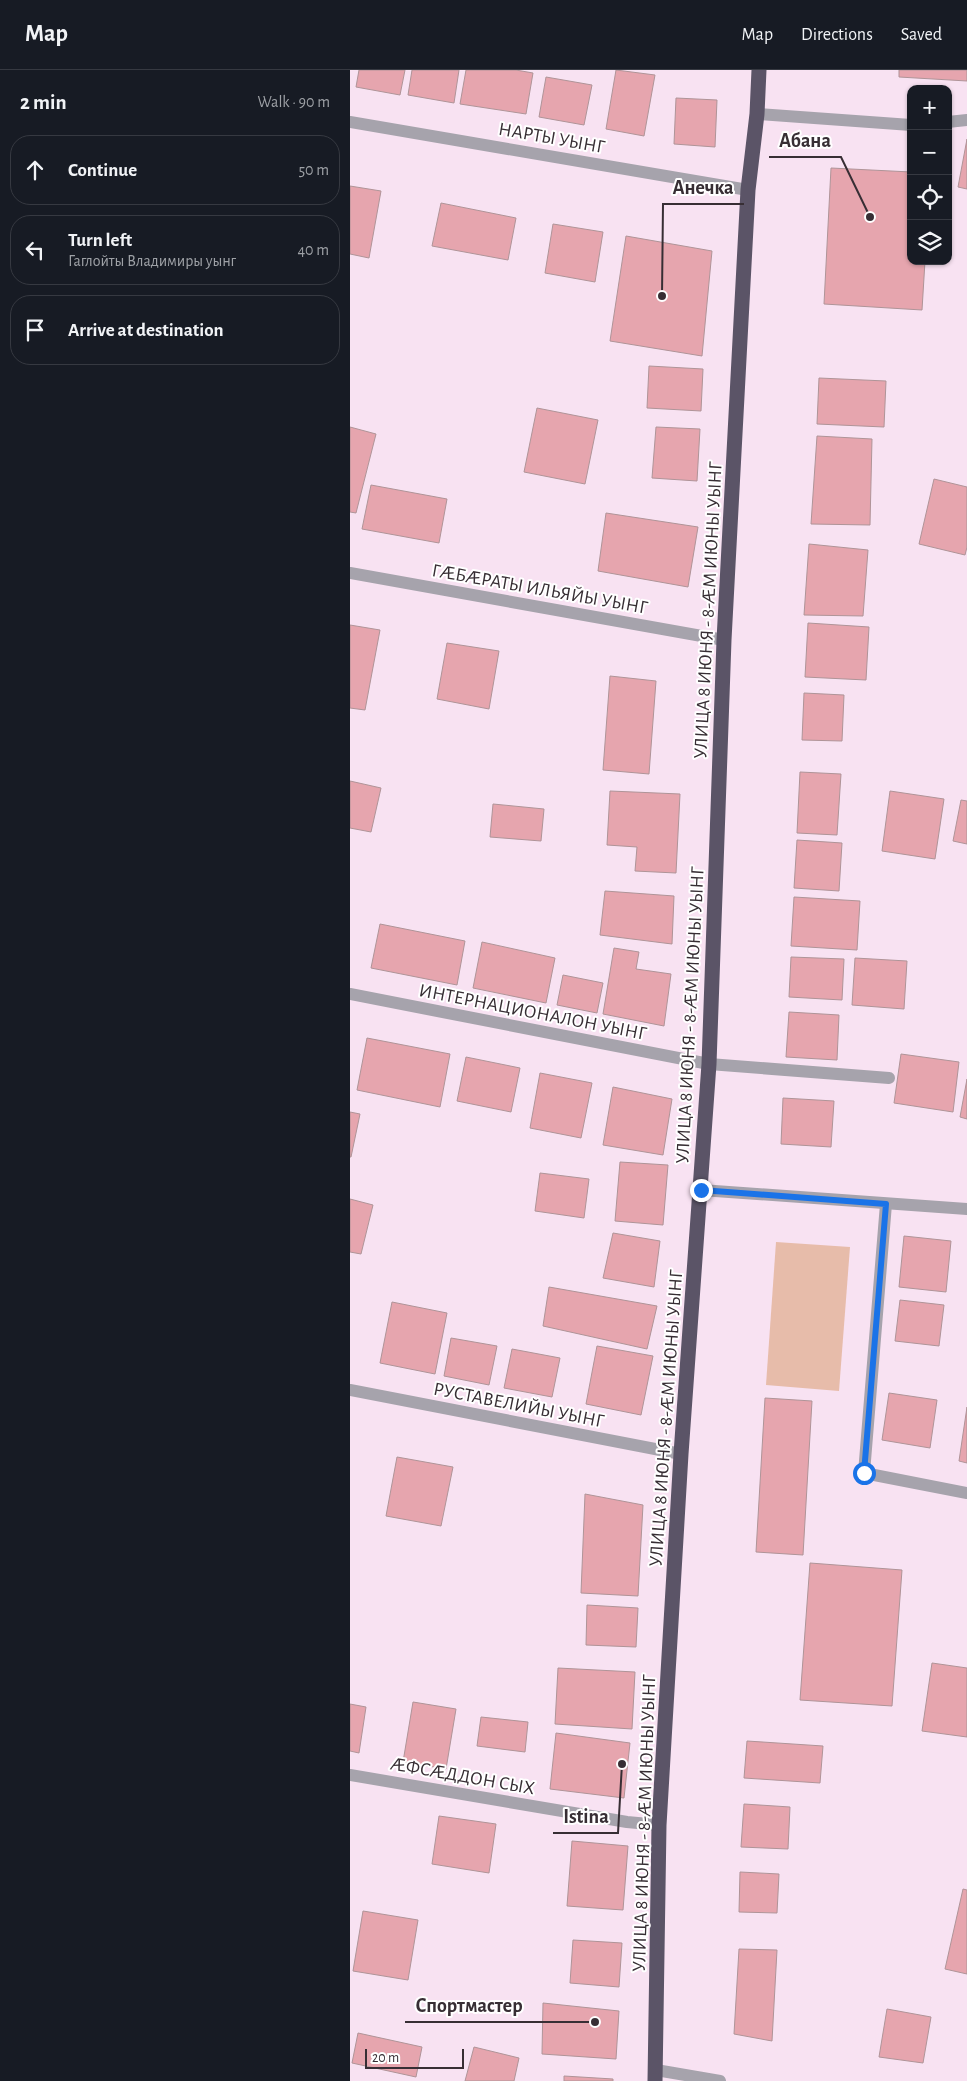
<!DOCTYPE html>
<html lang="en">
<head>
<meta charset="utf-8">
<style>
  body { margin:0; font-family:"Alegreya Sans",sans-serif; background:#242831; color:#f1f3f6 }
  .controls { position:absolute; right:15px; top:15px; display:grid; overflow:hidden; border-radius:10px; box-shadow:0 1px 4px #0004 }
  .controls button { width:45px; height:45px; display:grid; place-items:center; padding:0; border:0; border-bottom:1px solid #363941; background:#171b24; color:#f1f3f6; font:25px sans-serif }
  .scale { position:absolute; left:15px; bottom:12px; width:99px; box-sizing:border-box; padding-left:5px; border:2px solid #372e34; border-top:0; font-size:14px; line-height:18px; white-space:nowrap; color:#372e34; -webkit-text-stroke:4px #fff; paint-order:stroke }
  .stop { position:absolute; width:15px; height:15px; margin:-11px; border:4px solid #1a73e8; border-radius:50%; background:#fff }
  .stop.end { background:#1a73e8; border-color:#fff; box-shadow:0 1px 5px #0008 }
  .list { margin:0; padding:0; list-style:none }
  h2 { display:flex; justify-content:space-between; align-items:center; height:65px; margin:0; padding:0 20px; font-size:21px }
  h2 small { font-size:16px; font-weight:400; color:#9ea1a6 }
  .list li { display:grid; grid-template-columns:32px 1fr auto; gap:15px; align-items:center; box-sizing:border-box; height:70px; margin:0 10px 10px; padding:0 10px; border:1px solid #363941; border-radius:20px }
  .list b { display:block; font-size:19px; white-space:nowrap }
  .list p { margin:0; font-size:16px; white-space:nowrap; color:#9ea1a6 }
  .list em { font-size:16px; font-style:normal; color:#9ea1a6 }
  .icon { flex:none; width:28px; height:28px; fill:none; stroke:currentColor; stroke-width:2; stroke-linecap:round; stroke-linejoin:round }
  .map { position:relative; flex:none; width:617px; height:2011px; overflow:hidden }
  header { display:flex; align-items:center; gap:30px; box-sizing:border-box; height:70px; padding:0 25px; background:#171b24; border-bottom:1px solid #363941 }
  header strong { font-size:24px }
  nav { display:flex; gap:28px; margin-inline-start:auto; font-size:18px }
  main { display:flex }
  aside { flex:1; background:#171b24 }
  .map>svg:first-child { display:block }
  .green { fill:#e7bcaa }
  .building { fill:#e6a5ae; stroke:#af9498 }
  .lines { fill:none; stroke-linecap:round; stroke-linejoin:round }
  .lane { stroke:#a6a3ac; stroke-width:12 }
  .street { stroke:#a6a3ac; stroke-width:12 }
  .highway { stroke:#5b5467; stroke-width:15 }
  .route { stroke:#1a73e8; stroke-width:6 }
  .labels { text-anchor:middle; stroke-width:4; stroke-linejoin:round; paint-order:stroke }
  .street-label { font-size:19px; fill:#372e34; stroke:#fff }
  .leader { fill:none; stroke:#372e34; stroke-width:2 }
  .callout-dot { fill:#372e34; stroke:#fff; stroke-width:2 }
  .callout-label { font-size:20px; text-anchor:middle; font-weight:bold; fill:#372e34; stroke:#fff; stroke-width:4; stroke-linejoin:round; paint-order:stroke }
</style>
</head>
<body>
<header>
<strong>Map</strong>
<nav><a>Map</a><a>Directions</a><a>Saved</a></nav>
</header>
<main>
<aside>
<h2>2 min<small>Walk · 90 m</small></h2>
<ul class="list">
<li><svg class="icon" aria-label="ahead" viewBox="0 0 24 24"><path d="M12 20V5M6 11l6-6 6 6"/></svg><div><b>Continue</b></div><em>50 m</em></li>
<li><svg class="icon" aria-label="left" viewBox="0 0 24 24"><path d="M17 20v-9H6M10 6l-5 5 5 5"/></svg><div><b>Turn left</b><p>Гаглойты Владимиры уынг</p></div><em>40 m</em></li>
<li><svg class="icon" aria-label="arrive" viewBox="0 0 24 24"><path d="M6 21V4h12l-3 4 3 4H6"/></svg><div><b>Arrive at destination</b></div></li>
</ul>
</aside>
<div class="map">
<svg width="617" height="2011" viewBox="0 0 617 2011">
  <rect width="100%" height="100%" fill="#f8e2f2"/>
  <path class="green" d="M 426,1172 L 500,1177 L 489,1321 L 416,1315 Z"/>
  <g class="building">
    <path d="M 9,0 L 55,0 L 50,25 L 6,17 Z"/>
    <path d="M 62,0 L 109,0 L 104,33 L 58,25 Z"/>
    <path d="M 116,0 L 166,0 L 183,3 L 176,44 L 110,34 Z"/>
    <path d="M 266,0 L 305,5 L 294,66 L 256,59 Z"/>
    <path d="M 549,0 L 617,0 L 617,11 L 549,7 Z"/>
    <path d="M 196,7 L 242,15 L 234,55 L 189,47 Z"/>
    <path d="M 326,28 L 367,30 L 365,77 L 324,74 Z"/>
    <path d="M 617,69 L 617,119 L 608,117 Z"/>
    <path d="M 481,98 L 561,102 L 561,191 L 575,191 L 572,240 L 474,234 Z"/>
    <path d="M 0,116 L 31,121 L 19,188 L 0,184 Z"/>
    <path d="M 91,133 L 166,148 L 158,190 L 82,176 Z"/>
    <path d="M 203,154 L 253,162 L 245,212 L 195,203 Z"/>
    <path d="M 276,166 L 362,181 L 352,286 L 260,271 Z"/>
    <path d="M 299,296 L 353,299 L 351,341 L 297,338 Z"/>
    <path d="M 469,308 L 536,311 L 534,357 L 467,354 Z"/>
    <path d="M 187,338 L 248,350 L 235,414 L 174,402 Z"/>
    <path d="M 0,357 L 26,364 L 6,443 L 0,442 Z"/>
    <path d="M 306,357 L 350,359 L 347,411 L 302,408 Z"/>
    <path d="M 467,366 L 522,369 L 520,455 L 461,454 Z"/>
    <path d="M 584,409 L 617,417 L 617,477 L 615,485 L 569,474 Z"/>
    <path d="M 21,415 L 97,429 L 89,473 L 12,459 Z"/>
    <path d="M 256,443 L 348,457 L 338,517 L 248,501 Z"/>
    <path d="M 459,474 L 518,480 L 513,546 L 454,545 Z"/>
    <path d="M 458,553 L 519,557 L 516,610 L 455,607 Z"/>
    <path d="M 0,555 L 30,560 L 15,640 L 0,638 Z"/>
    <path d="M 97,573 L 149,581 L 139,639 L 87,629 Z"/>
    <path d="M 260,606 L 306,611 L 299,704 L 253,700 Z"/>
    <path d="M 454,623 L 494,625 L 492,671 L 452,670 Z"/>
    <path d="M 450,702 L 491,704 L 487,765 L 447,763 Z"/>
    <path d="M 0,711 L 31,718 L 21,762 L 0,758 Z"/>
    <path d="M 260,721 L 330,724 L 326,803 L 285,801 L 287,777 L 257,775 Z"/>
    <path d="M 540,721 L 594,729 L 585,789 L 532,781 Z"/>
    <path d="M 611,730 L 617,731 L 617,774 L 603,771 Z"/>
    <path d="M 143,734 L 194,739 L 191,771 L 140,767 Z"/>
    <path d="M 447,770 L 492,773 L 489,821 L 444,818 Z"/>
    <path d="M 255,821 L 324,826 L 322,874 L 250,865 Z"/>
    <path d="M 444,827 L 510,831 L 507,880 L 441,876 Z"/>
    <path d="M 30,854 L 115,871 L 107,915 L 21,898 Z"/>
    <path d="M 132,872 L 205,888 L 196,933 L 123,918 Z"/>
    <path d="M 264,878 L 289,882 L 286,899 L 321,904 L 314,956 L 253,944 Z"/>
    <path d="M 441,887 L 494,889 L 492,930 L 439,927 Z"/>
    <path d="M 505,888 L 557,891 L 554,939 L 502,935 Z"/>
    <path d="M 213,905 L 253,913 L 247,943 L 207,935 Z"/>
    <path d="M 439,942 L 489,945 L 487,990 L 436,987 Z"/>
    <path d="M 17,968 L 100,984 L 90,1037 L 7,1020 Z"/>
    <path d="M 551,984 L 609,992 L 603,1042 L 544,1033 Z"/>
    <path d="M 116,987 L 170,998 L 161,1042 L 107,1031 Z"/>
    <path d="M 190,1003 L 242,1013 L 231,1068 L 180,1058 Z"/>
    <path d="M 617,1009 L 617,1049 L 610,1047 Z"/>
    <path d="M 263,1017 L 322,1029 L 313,1085 L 253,1075 Z"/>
    <path d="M 433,1028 L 484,1031 L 481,1077 L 431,1074 Z"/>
    <path d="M 0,1042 L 10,1044 L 1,1087 L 0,1087 Z"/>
    <path d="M 270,1092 L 318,1095 L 313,1155 L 265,1151 Z"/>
    <path d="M 190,1103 L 239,1109 L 234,1148 L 185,1141 Z"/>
    <path d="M 0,1129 L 23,1135 L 11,1184 L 0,1182 Z"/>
    <path d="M 263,1163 L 310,1171 L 304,1217 L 253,1208 Z"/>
    <path d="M 554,1166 L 601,1171 L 596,1222 L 549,1217 Z"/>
    <path d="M 199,1217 L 307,1236 L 297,1279 L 193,1256 Z"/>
    <path d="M 550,1230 L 594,1235 L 589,1276 L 545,1271 Z"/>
    <path d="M 42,1232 L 97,1243 L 85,1304 L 30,1293 Z"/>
    <path d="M 101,1268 L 147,1276 L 139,1315 L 94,1306 Z"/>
    <path d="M 247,1276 L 303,1286 L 291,1345 L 236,1334 Z"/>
    <path d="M 162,1279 L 210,1288 L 202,1327 L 154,1318 Z"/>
    <path d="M 539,1323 L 587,1330 L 580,1378 L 532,1370 Z"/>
    <path d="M 415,1328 L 462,1331 L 453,1485 L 406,1482 Z"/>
    <path d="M 617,1337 L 617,1393 L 609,1391 Z"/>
    <path d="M 47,1387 L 103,1397 L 91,1456 L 36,1446 Z"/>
    <path d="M 235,1424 L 293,1435 L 288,1526 L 231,1523 Z"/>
    <path d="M 460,1493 L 552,1500 L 542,1636 L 450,1630 Z"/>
    <path d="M 237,1535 L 288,1538 L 286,1577 L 236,1575 Z"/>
    <path d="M 582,1593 L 617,1598 L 617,1667 L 572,1661 Z"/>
    <path d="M 208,1598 L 285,1602 L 282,1659 L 205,1654 Z"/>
    <path d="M 63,1632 L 106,1639 L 96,1699 L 53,1692 Z"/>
    <path d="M 0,1634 L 16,1637 L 9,1683 L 0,1681 Z"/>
    <path d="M 131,1647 L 178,1652 L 175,1682 L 127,1676 Z"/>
    <path d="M 206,1663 L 280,1673 L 274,1728 L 200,1719 Z"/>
    <path d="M 397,1671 L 473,1676 L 470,1713 L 394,1708 Z"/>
    <path d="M 394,1734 L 440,1737 L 438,1779 L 391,1777 Z"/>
    <path d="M 89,1746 L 146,1754 L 139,1803 L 82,1794 Z"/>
    <path d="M 222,1771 L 278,1776 L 273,1840 L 217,1836 Z"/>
    <path d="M 390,1802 L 429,1804 L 427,1843 L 389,1842 Z"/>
    <path d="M 613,1819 L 617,1820 L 617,1904 L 595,1899 Z"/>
    <path d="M 13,1841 L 68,1850 L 58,1910 L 3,1901 Z"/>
    <path d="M 223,1870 L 272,1873 L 269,1917 L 220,1913 Z"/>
    <path d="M 389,1879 L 427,1880 L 422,1971 L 384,1964 Z"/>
    <path d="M 193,1933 L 269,1941 L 266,1989 L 192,1984 Z"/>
    <path d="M 537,1939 L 581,1947 L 573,1993 L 529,1987 Z"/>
    <path d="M 8,1963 L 72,1977 L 66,2007 L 2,1993 Z"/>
    <path d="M 124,1977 L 169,1988 L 164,2011 L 115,2011 Z"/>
    <path d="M 214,2006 L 263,2009 L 263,2011 L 214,2011 Z"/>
  </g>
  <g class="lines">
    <g class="lane">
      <path d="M 536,1134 L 514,1403 L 617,1423"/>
      <path d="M 0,1705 L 277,1752 L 309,1755"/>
    </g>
    <g class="street">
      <path d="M 407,44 L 561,55"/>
      <path d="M 0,52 L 398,120"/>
      <path d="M 598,52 L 617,50"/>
      <path d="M 0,503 L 374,570"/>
      <path d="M 0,924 L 359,994 L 539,1008"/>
      <path d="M 351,1120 L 617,1139"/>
      <path d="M 0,1320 L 331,1384"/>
      <path d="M 306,2000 L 370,2011"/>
    </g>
    <path class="highway" d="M 305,2011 L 309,1755 L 331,1384 L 359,994 L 374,570 L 398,120 L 407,44 L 409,0"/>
  </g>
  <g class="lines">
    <path class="route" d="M 351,1120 L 536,1134 L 514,1403"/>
  </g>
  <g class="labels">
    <g class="street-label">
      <text transform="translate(202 67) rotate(10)" y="7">НАРТЫ УЫНГ</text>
      <text transform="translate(190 518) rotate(10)" y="7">ГÆБÆРАТЫ ИЛЬЯЙЫ УЫНГ</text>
      <text transform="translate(357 540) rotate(-87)" y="7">УЛИЦА 8 ИЮНЯ - 8-ӔМ ИЮНЫ УЫНГ</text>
      <text transform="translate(183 941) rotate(11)" y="7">ИНТЕРНАЦИОНАЛОН УЫНГ</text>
      <text transform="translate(339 945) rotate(-87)" y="7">УЛИЦА 8 ИЮНЯ - 8-ӔМ ИЮНЫ УЫНГ</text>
      <text transform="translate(169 1334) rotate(11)" y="7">РУСТАВЕЛИЙЫ УЫНГ</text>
      <text transform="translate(315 1348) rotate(-86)" y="7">УЛИЦА 8 ИЮНЯ - 8-ӔМ ИЮНЫ УЫНГ</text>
      <text transform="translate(113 1705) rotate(10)" y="7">ÆФСÆДДОН СЫХ</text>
      <text transform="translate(293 1753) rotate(-88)" y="7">УЛИЦА 8 ИЮНЯ - 8-ӔМ ИЮНЫ УЫНГ</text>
    </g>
  </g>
  <path class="leader" d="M520 147L491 87H419M312 226L313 134H394M272 1694L268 1763H203M245 1952L183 1952H55"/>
  <g class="callout-dot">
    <circle cx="520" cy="147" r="5"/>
    <circle cx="312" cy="226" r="5"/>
    <circle cx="272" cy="1694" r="5"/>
    <circle cx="245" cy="1952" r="5"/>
  </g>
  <g class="callout-label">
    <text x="455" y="77">Абана</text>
    <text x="353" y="124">Анечка</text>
    <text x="236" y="1753">Istina</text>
    <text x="119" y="1942">Спортмастер</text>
  </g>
</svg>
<div class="controls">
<button>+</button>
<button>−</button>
<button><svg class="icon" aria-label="locate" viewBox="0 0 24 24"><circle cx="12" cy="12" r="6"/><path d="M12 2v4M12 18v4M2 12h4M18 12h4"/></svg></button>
<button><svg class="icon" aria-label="layers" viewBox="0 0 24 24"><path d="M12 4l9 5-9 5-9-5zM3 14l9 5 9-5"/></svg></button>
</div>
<div class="scale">20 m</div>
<div class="stop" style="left:514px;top:1403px"></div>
<div class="stop end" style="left:351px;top:1120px"></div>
</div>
</main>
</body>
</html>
